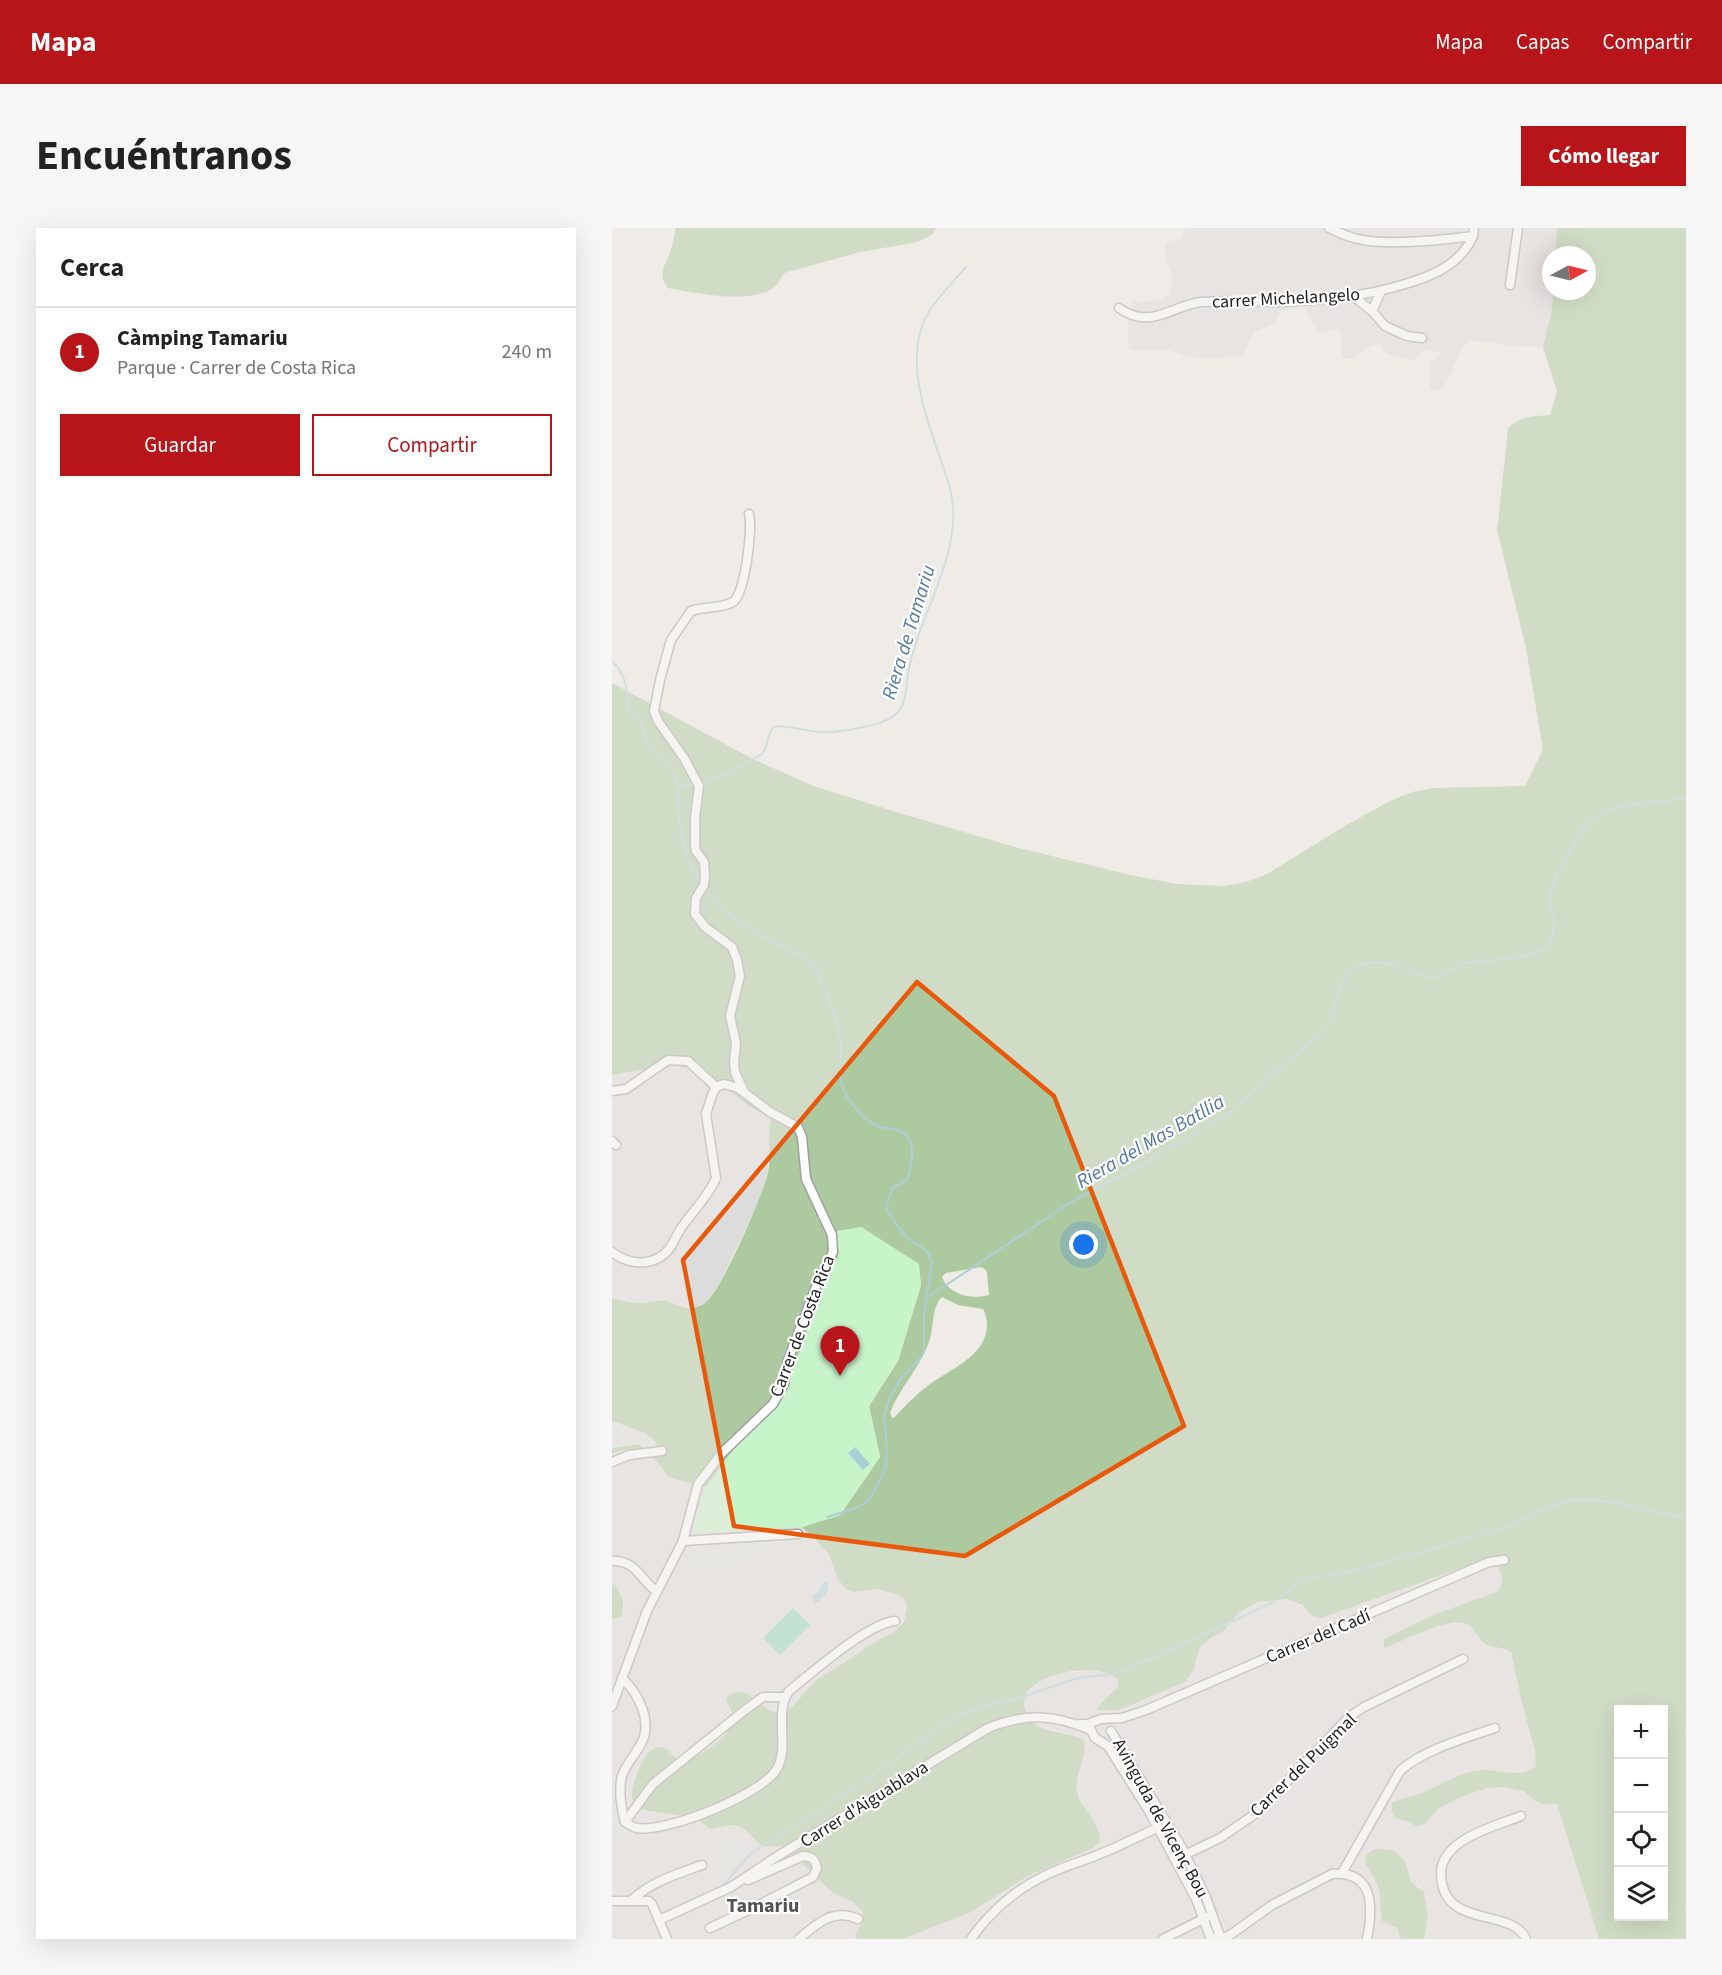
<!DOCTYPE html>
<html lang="es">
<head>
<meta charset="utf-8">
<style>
  body { margin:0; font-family:"Source Sans 3",sans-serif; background:#f6f6f6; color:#222 }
  .controls { position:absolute; right:18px; bottom:18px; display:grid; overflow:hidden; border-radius:0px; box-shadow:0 6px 24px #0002 }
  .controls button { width:54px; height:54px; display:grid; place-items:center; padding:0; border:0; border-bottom:2px solid #e0e0e0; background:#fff; color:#222; font:30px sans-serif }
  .compass { position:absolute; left:930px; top:18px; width:54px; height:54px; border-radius:50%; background:#fff; box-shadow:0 6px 24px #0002; rotate:83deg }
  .you { position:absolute; left:472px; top:1017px; width:21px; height:21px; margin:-15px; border:4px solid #fff; border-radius:50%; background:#1a73e8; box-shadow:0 0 0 9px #1a73e833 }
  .badge { display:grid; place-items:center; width:39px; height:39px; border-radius:50%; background:#b8151b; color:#fff; font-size:20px; font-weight:700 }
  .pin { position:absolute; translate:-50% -50px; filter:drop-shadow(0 2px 3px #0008) }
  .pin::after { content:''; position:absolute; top:32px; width:21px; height:18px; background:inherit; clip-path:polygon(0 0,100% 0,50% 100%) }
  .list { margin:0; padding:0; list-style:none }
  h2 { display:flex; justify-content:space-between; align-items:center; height:78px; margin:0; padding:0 24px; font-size:26px }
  h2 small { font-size:20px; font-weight:400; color:#767676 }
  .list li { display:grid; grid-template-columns:39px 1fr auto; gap:18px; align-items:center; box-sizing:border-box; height:90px; padding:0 24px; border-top:2px solid #e0e0e0 }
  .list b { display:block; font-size:22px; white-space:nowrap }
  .list p { margin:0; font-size:20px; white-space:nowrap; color:#767676 }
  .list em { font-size:20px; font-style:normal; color:#767676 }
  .actions { display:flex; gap:12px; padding:18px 24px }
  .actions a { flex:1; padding:14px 0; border:2px solid #b8151b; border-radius:0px; text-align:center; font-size:21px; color:#b8151b }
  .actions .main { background:#b8151b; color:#fff }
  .icon { flex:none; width:33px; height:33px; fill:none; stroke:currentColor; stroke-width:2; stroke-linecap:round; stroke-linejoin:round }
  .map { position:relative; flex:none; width:1074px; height:1711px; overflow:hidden; border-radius:0px }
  header { display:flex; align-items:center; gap:36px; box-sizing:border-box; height:84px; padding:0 30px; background:#b8151b; color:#fff }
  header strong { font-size:28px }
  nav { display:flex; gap:33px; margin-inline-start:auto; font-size:21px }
  .intro { display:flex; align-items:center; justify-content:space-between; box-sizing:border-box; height:144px; padding:0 36px }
  h1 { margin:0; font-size:42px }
  .button { padding:15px 27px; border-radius:0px; background:#b8151b; color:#fff; font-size:21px; font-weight:700 }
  main { display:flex; gap:36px; padding:0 36px }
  aside { flex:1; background:#fff; border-radius:0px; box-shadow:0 6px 24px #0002 }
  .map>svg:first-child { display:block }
  .residential { fill:#dddcdc }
  .forest { fill:#adc99f; fill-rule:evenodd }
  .park { fill:#c8f4ca }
  .pitch { fill:#8dd5b7 }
  .parking { fill:#dfdfdf }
  .water { fill:#abcfd7 }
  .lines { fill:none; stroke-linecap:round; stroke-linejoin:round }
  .stream { stroke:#abcfd7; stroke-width:2 }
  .minor-casing { stroke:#a0a0a0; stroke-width:11 }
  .minor { stroke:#fff; stroke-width:8 }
  .marked { fill:none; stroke:#e8590c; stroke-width:4.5; stroke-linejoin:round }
  .labels { text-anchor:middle; stroke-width:4.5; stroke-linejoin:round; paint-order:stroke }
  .street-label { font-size:18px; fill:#1f1f1f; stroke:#fff }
  .water-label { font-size:20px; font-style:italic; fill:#527a9e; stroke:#fff }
  .neighbourhood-label { font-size:20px; font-weight:bold; fill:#525252; stroke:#fff }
</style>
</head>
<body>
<header>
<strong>Mapa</strong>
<nav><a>Mapa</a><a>Capas</a><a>Compartir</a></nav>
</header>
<div class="intro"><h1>Encuéntranos</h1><a class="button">Cómo llegar</a></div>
<main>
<aside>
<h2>Cerca<small></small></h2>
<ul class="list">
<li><span class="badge">1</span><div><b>Càmping Tamariu</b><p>Parque · Carrer de Costa Rica</p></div><em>240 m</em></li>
</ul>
<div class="actions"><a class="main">Guardar</a><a>Compartir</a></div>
</aside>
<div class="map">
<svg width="1074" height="1711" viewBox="0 0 1074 1711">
  <rect width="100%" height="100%" fill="#efebe6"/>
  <g class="residential">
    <path d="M 574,0 L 945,0 L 943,27 L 939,27 L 940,82 L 931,119 L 911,119 L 857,112 L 851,119 L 831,161 L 820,163 L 818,158 L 819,135 L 830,126 L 817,121 L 813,122 L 801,132 L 796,132 L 777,127 L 773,125 L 768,117 L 763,117 L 754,121 L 743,130 L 733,131 L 730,128 L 729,103 L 724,101 L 710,105 L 706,103 L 700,95 L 694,81 L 689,79 L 669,83 L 661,96 L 643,103 L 630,127 L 605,130 L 576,129 L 557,122 L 517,122 L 516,89 L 521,74 L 549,72 L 557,67 L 560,55 L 560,47 L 555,33 L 553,18 L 555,14 L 568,11 Z"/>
    <path d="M 56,832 L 69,839 L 93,842 L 160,890 L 157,898 L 156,943 L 145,977 L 109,1052 L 94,1075 L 81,1080 L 66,1078 L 52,1072 L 25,1076 L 12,1071 L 0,1071 L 0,847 L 44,839 Z"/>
    <path d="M 9,1222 L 24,1222 L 31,1224 L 49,1236 L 56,1249 L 94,1259 L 121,1222 L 205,1316 L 212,1319 L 217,1326 L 225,1350 L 242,1364 L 265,1361 L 287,1367 L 293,1372 L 295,1379 L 294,1387 L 288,1401 L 274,1408 L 185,1472 L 174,1483 L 166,1484 L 152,1479 L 134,1465 L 116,1477 L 121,1492 L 120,1499 L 90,1526 L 77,1532 L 69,1532 L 57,1523 L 80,1589 L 92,1598 L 128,1598 L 151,1619 L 172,1618 L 209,1653 L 240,1673 L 251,1684 L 251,1693 L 243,1708 L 246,1711 L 0,1711 L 0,1391 L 9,1389 L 12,1381 L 10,1367 L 0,1354 L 0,1226 Z"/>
    <path d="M 878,1330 L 889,1343 L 891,1350 L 890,1358 L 885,1364 L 821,1387 L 778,1408 L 785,1415 L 829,1397 L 851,1395 L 858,1398 L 885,1420 L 893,1420 L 899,1424 L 911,1479 L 923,1523 L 924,1538 L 917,1543 L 910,1544 L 872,1542 L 848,1546 L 809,1566 L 780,1575 L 780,1583 L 791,1593 L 806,1598 L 813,1596 L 826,1581 L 846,1570 L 875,1560 L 891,1558 L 912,1563 L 923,1573 L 930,1576 L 945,1576 L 987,1711 L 812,1711 L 816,1687 L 814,1670 L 808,1659 L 799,1654 L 793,1633 L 785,1625 L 754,1639 L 766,1659 L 770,1693 L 785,1700 L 789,1711 L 291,1711 L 357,1685 L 416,1648 L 481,1620 L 488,1614 L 465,1560 L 464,1546 L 471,1533 L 466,1508 L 429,1499 L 421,1494 L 413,1479 L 412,1471 L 420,1458 L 446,1445 L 484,1443 L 500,1446 L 506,1451 L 506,1459 L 489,1475 L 486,1482 L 507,1482 L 573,1454 L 585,1434 L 588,1419 L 599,1410 L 612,1403 L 626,1385 L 645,1374 L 675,1371 L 683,1373 L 695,1383 L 709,1390 Z"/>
  </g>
  <g class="forest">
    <path d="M 64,0 L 324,0 L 321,6 L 306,14 L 248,24 L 172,45 C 169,50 166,57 161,60 C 136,77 85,65 56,60 C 45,46 53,39 58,24 C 61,17 62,8 64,0 Z"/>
    <path d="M 945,0 L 1074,0 L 1074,1711 L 987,1711 L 945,1576 L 930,1576 L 923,1573 L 912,1563 L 891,1559 L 875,1560 L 846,1570 L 826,1581 L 813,1596 L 805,1598 L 783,1589 L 780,1583 L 780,1575 C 790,1570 800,1569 810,1565 C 832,1556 846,1544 870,1542 C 888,1541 910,1551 924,1538 L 923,1523 L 911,1479 L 899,1424 C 891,1418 880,1421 872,1415 C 866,1411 864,1402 857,1397 C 839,1386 791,1414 772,1420 L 772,1412 L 778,1408 L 821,1387 L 885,1364 C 896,1350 888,1341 878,1330 L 709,1390 L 700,1388 L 690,1377 L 675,1371 L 645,1374 L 626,1385 L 612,1403 L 599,1410 L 588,1419 L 582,1441 L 573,1454 L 507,1482 L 485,1482 L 489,1475 L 506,1459 L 506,1451 C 482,1429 384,1450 420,1493 C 430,1505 458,1504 472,1512 C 476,1531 462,1544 465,1563 C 469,1582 489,1594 488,1614 L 481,1620 L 416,1648 L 357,1685 L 291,1711 L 246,1711 L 243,1708 L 251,1693 L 251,1684 L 240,1673 L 221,1665 L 172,1618 L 151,1619 C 128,1598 132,1593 99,1601 L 80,1589 L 24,1581 C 22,1577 20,1573 20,1568 C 19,1556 33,1520 46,1519 C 57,1518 60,1530 69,1532 C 82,1535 122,1504 121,1492 C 121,1484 116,1477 114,1470 C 138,1449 147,1490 172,1483 C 183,1480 193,1462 202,1454 C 211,1447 223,1441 233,1434 C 249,1424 264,1412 281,1405 L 292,1394 L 295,1379 L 293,1372 L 287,1367 L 265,1361 L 242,1364 L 235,1362 L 225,1350 L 217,1326 L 190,1299 L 228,1287 L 268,1229 L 257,1178 L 286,1133 L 309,1057 L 306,1036 L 249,999 L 226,1030 L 212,1057 L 173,1164 L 164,1177 L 121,1222 L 94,1259 L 56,1249 C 44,1227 25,1215 0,1226 L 0,1220 L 26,1216 L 33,1205 L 0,1193 L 0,1071 C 9,1071 18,1075 27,1075 C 36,1076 45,1071 54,1073 C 63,1075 71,1081 80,1080 C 83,1080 91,1077 93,1075 C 109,1064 152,965 156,944 C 160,926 153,907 160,890 L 138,879 L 93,842 L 69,839 L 56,832 L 44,839 L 0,847 L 0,455 L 137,529 L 201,558 L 291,586 L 403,619 L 518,647 L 565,656 L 612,658 L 634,654 L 655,646 L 736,596 L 778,573 L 800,564 L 822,560 L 913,558 L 930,523 L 930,516 L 914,420 L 885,302 L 886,295 L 896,201 C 906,188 923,188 938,187 L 945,163 L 931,119 L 940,82 L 941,63 L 975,63 L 975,27 L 943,27 ZM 369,1039 L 374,1042 L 375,1045 L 377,1067 C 360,1072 337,1067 330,1049 L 334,1045 ZM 330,1069 L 346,1077 L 371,1081 C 374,1086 374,1089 375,1095 C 376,1126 343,1139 321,1154 C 307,1164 294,1176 283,1189 L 280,1190 L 278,1185 C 287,1160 308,1140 317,1114 C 322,1101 319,1079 330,1069 ZM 1006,1482 L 1052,1482 L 1052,1688 L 1006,1688 Z"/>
    <path d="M 0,1354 C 10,1364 14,1376 9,1389 L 0,1391 Z"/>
    <path d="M 762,1621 L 779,1622 L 785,1625 L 793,1633 L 799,1654 L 812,1664 L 816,1687 L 812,1711 L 789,1711 L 785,1700 L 770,1693 C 768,1682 769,1670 766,1659 C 762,1647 753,1642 753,1628 Z"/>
  </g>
  <path class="park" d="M 249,999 L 307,1036 L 309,1057 L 286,1133 L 257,1178 L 268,1229 L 228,1287 L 190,1299 L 80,1305 L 94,1259 L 121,1222 L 164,1177 L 173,1164 L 212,1057 L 226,1030 L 225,1003 Z"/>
  <path class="pitch" d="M 181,1380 L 198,1397 L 168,1427 L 151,1410 Z"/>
  <g class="parking">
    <path d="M 0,1193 L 33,1205 L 45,1215 L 38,1224 L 26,1216 L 0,1220 Z"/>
    <path d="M 164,1315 L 157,1324 L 109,1341 L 93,1361 L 70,1339 L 79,1327 L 92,1320 Z"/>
    <path d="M 4,1582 L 10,1595 L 18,1602 L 10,1615 L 0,1593 L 0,1584 Z"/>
    <path d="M 119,1606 L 130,1611 L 136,1621 L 109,1654 L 99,1657 L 92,1635 L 100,1630 Z"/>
  </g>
  <g class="water">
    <path d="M 243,1219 L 258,1236 L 251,1242 L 236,1225 Z"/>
    <path d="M 213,1353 L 216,1354 C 217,1362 213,1371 203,1375 L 200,1367 L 204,1366 Z"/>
  </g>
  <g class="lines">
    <g class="stream">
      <path d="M 0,433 C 14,446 16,464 17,483 L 28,494 L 36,519 L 54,535 L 62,546 L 66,558 L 67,594 L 73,622 L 82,645 L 89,656"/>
      <path d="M 88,553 L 117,545 L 150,526 C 157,518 154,505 163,498 C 179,498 193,503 208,504 C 226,505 270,498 283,487 C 296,476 294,455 297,440 C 307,391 337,347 341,296 C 342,284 341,272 338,260 C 322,207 285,134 318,82 C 329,66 342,53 354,39"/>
      <path d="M 67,558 L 82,555"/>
      <path d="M 93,660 C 107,682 130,697 152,709 C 169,718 190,725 202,740 C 211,753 229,802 229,817 C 229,835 225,851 234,867 C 241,879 253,893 266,898 C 273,901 281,900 288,903 C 306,911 300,938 295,952 L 280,960 L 274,980 L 286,999 L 297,1011 L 314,1022 L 320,1033 L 312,1087 L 312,1124 L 308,1131 L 289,1150 L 279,1168 L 272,1186 L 275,1224 L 274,1236 L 270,1248 L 260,1267 L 253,1275 L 244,1280 L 215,1289"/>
      <path d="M 316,1069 L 459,974 L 539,932 L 613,888 L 715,800 C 724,787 722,771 729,757 C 750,717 789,740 820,750 C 833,749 840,738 853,735 C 875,731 928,734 939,712 C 946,697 936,681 938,666 C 940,653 948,640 955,629 C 961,617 968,603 977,594 C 1001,572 1044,576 1074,570"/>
      <path d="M 108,1661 L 138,1626 L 247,1557 L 316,1507 L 340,1491 L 367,1479 L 410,1469 L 466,1450 L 501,1446 L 530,1435 L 664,1373 L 689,1352 L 745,1342 L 834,1317 L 900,1297 L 944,1276 L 959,1272 L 977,1271 L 1005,1275 L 1074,1290"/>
    </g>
    <defs>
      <g id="minor">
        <path d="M 717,0 C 724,3 731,7 739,9 C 767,19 830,12 861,8 L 862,0"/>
        <path d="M 898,57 L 906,0"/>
        <path d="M 742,69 L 760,83 L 773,98 L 795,108 L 810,110"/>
        <path d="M 507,80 C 513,84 520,88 528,89 C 548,92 569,76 589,74 C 615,72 641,74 667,74 C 710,72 752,69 793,56 C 821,48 849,36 861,8"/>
        <path d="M 760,83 L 769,63"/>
        <path d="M 0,863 L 14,861 L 56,832 L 76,833 L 104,859"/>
        <path d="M 132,864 L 123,844 L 122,834 L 124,815 L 118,788 L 128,748 L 125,732 L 120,719 L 93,699 L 83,686 L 84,670 L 92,657 L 93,648 L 92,634 L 84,623 L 83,617 L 83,590 L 87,558 L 72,530 L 46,493 L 42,483 L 48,452 L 59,412 L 79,383 C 92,378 109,381 121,374 C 133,366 141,300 137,286"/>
        <path d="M 0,913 L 4,917"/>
        <path d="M 0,1024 C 18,1038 43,1039 58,1020 C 63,1012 66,1003 72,996 C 83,981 97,967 104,950 L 94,886 L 100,867 L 104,859"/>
        <path d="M 0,1234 L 17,1227 L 50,1223"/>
        <path d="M 71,1313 L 186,1306"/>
        <path d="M 0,1333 C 24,1332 28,1351 44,1363"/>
        <path d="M 10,1450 C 27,1466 41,1494 29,1516 C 23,1527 14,1536 10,1548 C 6,1563 9,1579 13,1594 C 17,1596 21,1600 25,1600 C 54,1605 153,1566 166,1539 C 177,1516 162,1485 177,1463 C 200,1445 256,1395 283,1393"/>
        <path d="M 0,1478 L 35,1383 L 71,1313 L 86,1256 L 110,1225 L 161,1176 L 172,1156 L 176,1132 L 207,1051 L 221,1024 L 220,1007 L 194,951 L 190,909 L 186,899 L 158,884 L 126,860 L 112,856 L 104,859"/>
        <path d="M 467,1496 L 476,1496 L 489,1491 L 510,1490 L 534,1482 L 877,1334 L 892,1332"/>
        <path d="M 479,1502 L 483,1510 L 496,1518 L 538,1585 L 584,1671 L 599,1711"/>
        <path d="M 499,1503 L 569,1618 L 593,1667 L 609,1711"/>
        <path d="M 909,1588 C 883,1598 827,1612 829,1647 C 831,1702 900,1679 914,1711"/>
        <path d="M 13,1594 L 41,1556 L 133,1482 L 151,1469 L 173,1469"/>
        <path d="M 564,1631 L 608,1610 L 646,1584 L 737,1489 L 752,1479 L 851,1431"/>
        <path d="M 730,1645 L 788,1543 C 811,1522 853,1510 883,1500"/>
        <path d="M 20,1672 C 39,1654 65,1646 90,1637"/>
        <path d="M 0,1673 L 37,1673 L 40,1676 L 55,1711"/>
        <path d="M 47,1692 L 119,1659 L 161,1631 L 376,1500 C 415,1485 440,1486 479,1502"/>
        <path d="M 98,1700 L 141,1680 L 201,1649 L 205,1640 C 203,1630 200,1629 191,1628 L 136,1652"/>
        <path d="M 605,1709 L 613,1709 L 618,1707 L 660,1677 L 720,1646 C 763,1642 761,1681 755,1711"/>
        <path d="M 187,1711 C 205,1695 222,1680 246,1691"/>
        <path d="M 359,1711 C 377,1685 403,1662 432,1648 C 449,1639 469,1634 488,1626 C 508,1618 527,1608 547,1599"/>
        <path d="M 551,1711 L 595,1689"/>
      </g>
    </defs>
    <use href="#minor" class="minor-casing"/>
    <use href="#minor" class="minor"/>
  </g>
  <path d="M0 0H1074V1711H0ZM 305,754 L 442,868 L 572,1198 L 353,1328 L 122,1298 L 71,1032 Z" fill="#efebe6" fill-opacity=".55" fill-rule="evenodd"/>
  <path class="marked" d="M 305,754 L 442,868 L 572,1198 L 353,1328 L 122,1298 L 71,1032 Z"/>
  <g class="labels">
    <g class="street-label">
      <text transform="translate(674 70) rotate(-3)" y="6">carrer Michelangelo</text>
      <text transform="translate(190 1098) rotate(-69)" y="6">Carrer de Costa Rica</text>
      <text transform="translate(706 1408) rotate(-23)" y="6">Carrer del Cadí</text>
      <text transform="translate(691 1537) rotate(-44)" y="6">Carrer del Puigmal</text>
      <text transform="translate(252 1576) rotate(-32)" y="6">Carrer d'Aiguablava</text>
      <text transform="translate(549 1590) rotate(61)" y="6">Avinguda de Vicenç Bou</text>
    </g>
    <g class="water-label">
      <text transform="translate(296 404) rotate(-73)" y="7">Riera de Tamariu</text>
      <text transform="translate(538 913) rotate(-30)" y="7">Riera del Mas Batllia</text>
    </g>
    <g class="neighbourhood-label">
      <text x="151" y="1684">Tamariu</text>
    </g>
  </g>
</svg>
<div class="controls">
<button>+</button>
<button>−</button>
<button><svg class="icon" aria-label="locate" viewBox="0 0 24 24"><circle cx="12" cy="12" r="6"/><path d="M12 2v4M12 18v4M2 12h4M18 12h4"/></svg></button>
<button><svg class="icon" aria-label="layers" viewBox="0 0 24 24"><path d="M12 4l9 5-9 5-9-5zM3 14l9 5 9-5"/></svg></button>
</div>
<svg class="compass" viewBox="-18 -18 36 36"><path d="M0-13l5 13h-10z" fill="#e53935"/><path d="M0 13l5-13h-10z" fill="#767676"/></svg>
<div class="you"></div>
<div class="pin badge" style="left:228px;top:1148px">1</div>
</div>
</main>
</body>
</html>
